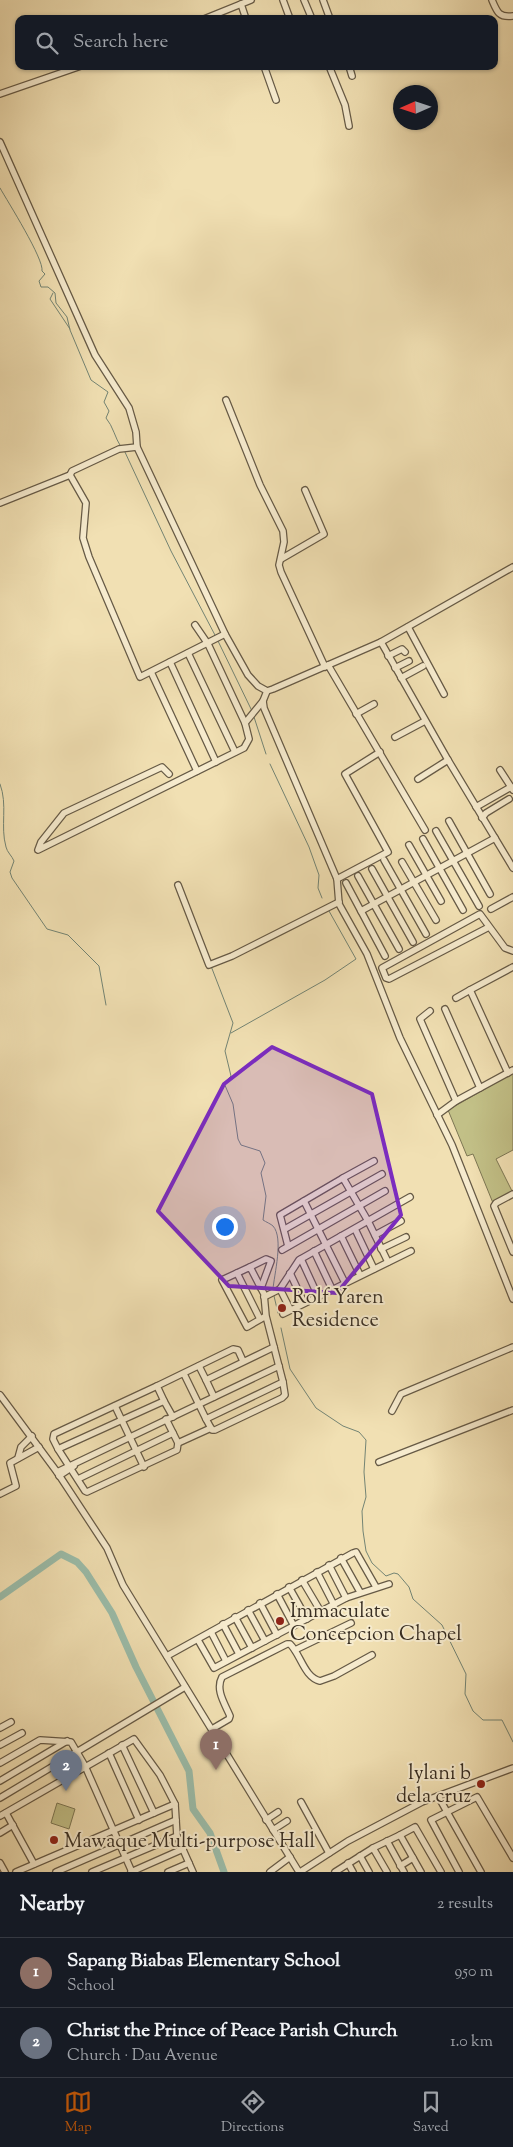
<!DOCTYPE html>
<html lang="en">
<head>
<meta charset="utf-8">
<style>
  body { margin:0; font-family:"Sorts Mill Goudy",serif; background:#20242c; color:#f1f3f6 }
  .compass { position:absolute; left:393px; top:85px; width:45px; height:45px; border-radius:50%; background:#171b24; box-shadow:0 1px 4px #0004; rotate:267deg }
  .you { position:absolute; left:224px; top:1226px; width:18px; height:18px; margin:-12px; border:4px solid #fff; border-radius:50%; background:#1a73e8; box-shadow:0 0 0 8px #1a73e833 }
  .badge { display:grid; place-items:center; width:32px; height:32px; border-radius:50%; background:#b45309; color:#fff; font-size:16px; font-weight:700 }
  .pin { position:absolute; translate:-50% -41px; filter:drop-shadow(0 1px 2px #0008) }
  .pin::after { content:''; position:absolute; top:26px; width:18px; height:15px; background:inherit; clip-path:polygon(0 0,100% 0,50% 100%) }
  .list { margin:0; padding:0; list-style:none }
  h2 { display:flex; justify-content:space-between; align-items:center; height:65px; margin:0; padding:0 20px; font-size:21px }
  h2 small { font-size:16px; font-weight:400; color:#9ea1a6 }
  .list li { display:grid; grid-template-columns:32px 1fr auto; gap:15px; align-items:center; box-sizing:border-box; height:70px; padding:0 20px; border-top:1px solid #363941 }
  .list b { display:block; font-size:19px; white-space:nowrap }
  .list p { margin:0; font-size:16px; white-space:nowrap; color:#9ea1a6 }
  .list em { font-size:16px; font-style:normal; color:#9ea1a6 }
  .icon { flex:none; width:28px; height:28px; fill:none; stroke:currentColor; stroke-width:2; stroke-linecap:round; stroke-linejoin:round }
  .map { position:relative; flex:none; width:513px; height:1872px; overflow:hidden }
  .search { position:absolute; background:#171b24; box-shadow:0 1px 4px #0004; left:15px; right:15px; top:15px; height:55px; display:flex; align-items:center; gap:12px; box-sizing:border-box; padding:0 18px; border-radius:10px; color:#9ea1a6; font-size:19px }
  .sheet { height:205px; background:#171b24 }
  nav { display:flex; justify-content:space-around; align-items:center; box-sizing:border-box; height:70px; border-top:1px solid #363941; background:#171b24; font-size:14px; color:#9ea1a6 }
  nav a { display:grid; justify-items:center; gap:2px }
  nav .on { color:#b45309 }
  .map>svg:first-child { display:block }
  .green { fill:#c2c087; stroke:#7d7754 }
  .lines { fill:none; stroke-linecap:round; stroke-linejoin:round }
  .stream { stroke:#738474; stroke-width:1 }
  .river { stroke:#9bbdaa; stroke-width:7 }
  .minor-casing { stroke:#665a46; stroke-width:8 }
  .minor { stroke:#f6ebce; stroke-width:5.5 }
  .marked { fill:#7b2cbf; fill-opacity:0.2; stroke:#7b2cbf; stroke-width:4; stroke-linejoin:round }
  .poi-dot { fill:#8f2418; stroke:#f6ebce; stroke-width:2 }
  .labels { text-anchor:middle; stroke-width:4; stroke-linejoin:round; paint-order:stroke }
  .poi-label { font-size:20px; fill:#382e22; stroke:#f6ebce; text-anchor:start }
</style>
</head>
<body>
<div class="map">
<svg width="513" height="1872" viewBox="0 0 513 1872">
  <rect width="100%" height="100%" fill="#f1e0b3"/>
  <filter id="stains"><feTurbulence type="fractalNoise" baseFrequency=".004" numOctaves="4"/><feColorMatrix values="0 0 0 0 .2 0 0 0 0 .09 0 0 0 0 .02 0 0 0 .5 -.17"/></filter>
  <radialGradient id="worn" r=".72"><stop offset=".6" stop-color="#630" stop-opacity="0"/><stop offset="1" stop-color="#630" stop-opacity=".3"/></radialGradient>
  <g class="green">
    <path d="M 513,1073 L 513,1150 L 496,1159 L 513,1193 L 493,1203 L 473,1154 L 467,1156 L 448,1110 Z"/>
    <path d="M 57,1803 L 75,1809 L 69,1829 L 51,1823 Z"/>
  </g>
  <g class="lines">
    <g class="stream">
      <path d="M 0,188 C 8,202 44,259 42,271 L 45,274 L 39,281 L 41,287 L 48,287 L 55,293 L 56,303 L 67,317 L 70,330 L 91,380 L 108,392 L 104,402 L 109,411 L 106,418 C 113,426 115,438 121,447"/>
      <path d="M 53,293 L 50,299 L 70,329"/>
      <path d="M 124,450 L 171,551 L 216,637"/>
      <path d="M 218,641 L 252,711"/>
      <path d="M 254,717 L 266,754"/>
      <path d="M 270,764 L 309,847 L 319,875 L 318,888 L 322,898"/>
      <path d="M 0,784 C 8,805 0,826 6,847 C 7,852 12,856 14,861 L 10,872 L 12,878 L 47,929 L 68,935 L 99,966 L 106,1005"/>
      <path d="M 211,966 L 233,1023 L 225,1051 L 231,1076 L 224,1083 L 233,1104 L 238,1139 L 241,1145 L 260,1151 L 265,1163 L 261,1173 L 266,1196 L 263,1220 C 266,1222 271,1224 273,1226 C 284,1238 274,1275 273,1289"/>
      <path d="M 231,1033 L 325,980 L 356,959 L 329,911"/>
      <path d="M 274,1296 L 278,1313"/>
      <path d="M 281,1328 L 290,1369 L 316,1408 L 343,1426 L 359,1432 L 366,1440 L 364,1472 L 366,1497 L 362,1511 L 363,1531 L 366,1551 L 372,1563 L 386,1576 L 394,1573 L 398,1574 L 409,1587 L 413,1599 L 442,1625 L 466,1674 L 465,1694 L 473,1711 L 483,1720 L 502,1720 L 513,1742"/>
    </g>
    <path class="river" d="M 0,1597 L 61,1554 L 77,1562 L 86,1572 L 112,1613 L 136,1667 L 189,1771 L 193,1809 L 210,1833 L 224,1872"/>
    <defs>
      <g id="minor">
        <path d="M 283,0 L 290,19"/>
        <path d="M 304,0 L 312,19"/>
        <path d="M 323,0 L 330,19"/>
        <path d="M 492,0 C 497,12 499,18 513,16"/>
        <path d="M 241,4 L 246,19"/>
        <path d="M 204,19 L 251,0"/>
        <path d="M 264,66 L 276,100"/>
        <path d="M 329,66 L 345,105 L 349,126"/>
        <path d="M 349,66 L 352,76"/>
        <path d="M 0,94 L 81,66"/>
        <path d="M 0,142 L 95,355 L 129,408 L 136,432 L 137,447 L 225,634 L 248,675 L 258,686 L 267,691 L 273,689 L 381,642 L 513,567"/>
        <path d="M 226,400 L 260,485 L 283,531 L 284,542 L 279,565 L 281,572 L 325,667"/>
        <path d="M 137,447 L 119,449 L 72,471 L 70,475 L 86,503 L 83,538 L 89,557 L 140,677 L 225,634"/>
        <path d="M 0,503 L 70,475"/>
        <path d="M 281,559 L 324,534 L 305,490"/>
        <path d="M 195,625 L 208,644 L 245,723"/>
        <path d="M 408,627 L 444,694"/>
        <path d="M 381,642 L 448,760 L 513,868"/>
        <path d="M 188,653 L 235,752"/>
        <path d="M 388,656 L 402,649 L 405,652"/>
        <path d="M 170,662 L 216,762"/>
        <path d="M 328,665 L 425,830"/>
        <path d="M 395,668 L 409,661"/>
        <path d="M 151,672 L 197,771"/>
        <path d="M 401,678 L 423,666"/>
        <path d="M 267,691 L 263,701 L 264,708 L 337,879 L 339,904 L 367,954 L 400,1038 L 452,1145 L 513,1299"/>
        <path d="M 356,714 L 374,704"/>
        <path d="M 395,737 L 425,721"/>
        <path d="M 500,770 L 513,790"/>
        <path d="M 169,774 L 162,767 L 64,813 L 41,842 L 38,850 L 244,748 L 249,739 L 245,723 L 263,701"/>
        <path d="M 418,779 L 448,760"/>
        <path d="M 476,807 L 511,787"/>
        <path d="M 482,818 L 486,813 L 509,799"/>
        <path d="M 449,821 L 490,894"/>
        <path d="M 436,831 L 479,906"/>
        <path d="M 423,839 L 463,910"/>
        <path d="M 409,845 L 441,901"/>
        <path d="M 384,860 L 426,934"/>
        <path d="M 402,862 L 436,920"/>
        <path d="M 372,869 L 413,942"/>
        <path d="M 358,876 L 399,949"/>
        <path d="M 337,879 L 388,852 L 345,774 L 380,752"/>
        <path d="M 346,883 L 385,956"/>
        <path d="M 178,885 L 209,965 L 232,956 L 339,902"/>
        <path d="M 491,909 L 513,897"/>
        <path d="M 361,911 L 495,838"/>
        <path d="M 489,927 L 389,979 L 386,978 L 382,968 L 480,914 L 505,948 L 513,951"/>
        <path d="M 456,998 L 470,990"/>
        <path d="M 445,1009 L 480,1088"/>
        <path d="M 430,1011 L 420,1019 L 456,1101"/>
        <path d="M 508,1073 L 470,990 L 513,967"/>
        <path d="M 437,1115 L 456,1101 L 513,1070"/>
        <path d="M 343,1178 L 374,1161"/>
        <path d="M 513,1194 L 496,1203 L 494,1206 L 513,1252"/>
        <path d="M 304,1201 L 345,1283"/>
        <path d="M 285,1229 L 382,1174"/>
        <path d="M 355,1229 L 374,1269"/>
        <path d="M 375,1235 L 401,1221"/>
        <path d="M 341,1236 L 360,1275"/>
        <path d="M 288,1246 L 280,1215 L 343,1178 L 368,1221 L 388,1262"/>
        <path d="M 381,1249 L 406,1237"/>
        <path d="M 282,1250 L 385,1191"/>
        <path d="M 314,1251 L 332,1289"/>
        <path d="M 301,1259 L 318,1296"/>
        <path d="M 250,1267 L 266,1259 L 271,1261 L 261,1288"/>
        <path d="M 237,1273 L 260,1319"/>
        <path d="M 290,1273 L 304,1303"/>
        <path d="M 280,1289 L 290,1309"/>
        <path d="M 264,1297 L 280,1289 L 299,1260 L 410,1197"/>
        <path d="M 283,1314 L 411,1251"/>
        <path d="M 199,1366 L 206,1380"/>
        <path d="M 184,1374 L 206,1419 L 283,1382 L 266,1316 L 264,1294 L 250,1267 L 222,1280 L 247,1327 L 266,1316"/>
        <path d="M 0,1395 L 57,1472 L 107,1548 L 123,1585 L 299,1872"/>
        <path d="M 214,1397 L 206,1380 L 274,1347"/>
        <path d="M 164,1401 L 157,1386 L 233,1349 L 238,1350 L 243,1361"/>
        <path d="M 115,1406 L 144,1467"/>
        <path d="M 392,1411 L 401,1394 L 513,1347"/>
        <path d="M 173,1417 L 164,1401 L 58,1449 L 85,1491 L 87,1492 L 177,1450 L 178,1443"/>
        <path d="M 166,1419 L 178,1443 L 211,1428"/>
        <path d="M 206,1419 L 212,1430 L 215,1430 L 282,1398 L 285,1395 L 283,1382"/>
        <path d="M 58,1449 L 53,1439 L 54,1434 L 157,1386"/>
        <path d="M 18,1458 L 21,1447 L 32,1436"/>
        <path d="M 379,1462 L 513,1410"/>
        <path d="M 57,1472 L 279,1366"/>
        <path d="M 59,1476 L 74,1466"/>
        <path d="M 78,1479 L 173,1433"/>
        <path d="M 0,1494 L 16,1486 L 10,1463 L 39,1447"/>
        <path d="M 341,1558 L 360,1592"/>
        <path d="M 329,1565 L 346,1598"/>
        <path d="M 317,1572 L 334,1605"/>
        <path d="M 302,1580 L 321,1612"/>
        <path d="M 289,1587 L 307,1619"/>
        <path d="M 277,1594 L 294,1626"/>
        <path d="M 260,1603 L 277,1635"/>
        <path d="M 248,1610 L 265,1641"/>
        <path d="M 235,1617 L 252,1648"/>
        <path d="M 223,1624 L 239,1654"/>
        <path d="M 211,1632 L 226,1661"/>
        <path d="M 198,1640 L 214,1668 L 346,1598 L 389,1584"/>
        <path d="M 295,1650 L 351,1623"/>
        <path d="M 167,1656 L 353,1553 L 356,1552 L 376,1587"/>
        <path d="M 0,1728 L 11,1722"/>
        <path d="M 212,1729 L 229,1719 L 230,1716 C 225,1704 215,1690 222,1677 L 287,1644 L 290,1644 C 301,1655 304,1677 320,1681 L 334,1676 L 372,1655"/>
        <path d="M 0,1745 L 22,1733"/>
        <path d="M 122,1745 L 154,1813"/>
        <path d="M 109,1753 L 139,1820"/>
        <path d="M 0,1763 L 40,1740 L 71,1742 L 85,1766 L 132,1872"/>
        <path d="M 0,1781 L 67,1741"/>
        <path d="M 438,1796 L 481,1872"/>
        <path d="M 0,1798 L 185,1687"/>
        <path d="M 301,1802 L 329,1853"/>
        <path d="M 6,1813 L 34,1864"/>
        <path d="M 0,1816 L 134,1739 L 160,1775 L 175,1804 L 177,1836 L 193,1872"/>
        <path d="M 266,1820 L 278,1812"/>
        <path d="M 273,1830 L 287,1821"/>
        <path d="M 0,1833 L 13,1825"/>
        <path d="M 400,1835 L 415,1827 L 441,1872"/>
        <path d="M 387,1841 L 404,1872"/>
        <path d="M 373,1848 L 387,1872"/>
        <path d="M 360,1856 L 369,1872"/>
        <path d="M 0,1863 L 5,1872"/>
        <path d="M 348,1863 L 353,1872"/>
        <path d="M 400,1866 L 413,1858"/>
        <path d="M 16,1872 L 175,1804"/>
        <path d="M 56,1872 L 176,1820"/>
        <path d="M 92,1872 L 177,1836"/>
        <path d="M 131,1872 L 183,1849"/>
        <path d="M 168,1872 L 189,1863"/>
        <path d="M 270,1872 L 290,1857"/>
        <path d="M 300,1872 L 348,1841 L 422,1802 L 513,1768"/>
        <path d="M 335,1872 L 373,1848 L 400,1835 L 421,1872"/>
        <path d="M 459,1872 L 431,1820 L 477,1797 L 513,1858"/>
      </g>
    </defs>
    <use href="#minor" class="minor-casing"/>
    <use href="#minor" class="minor"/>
  </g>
  <path class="marked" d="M 272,1047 L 372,1094 L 401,1215 L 337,1293 L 229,1286 L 158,1211 L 224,1084 Z"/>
  <g class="poi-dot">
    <circle cx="282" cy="1308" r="5"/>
    <circle cx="280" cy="1621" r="5"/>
    <circle cx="481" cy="1784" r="5"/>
    <circle cx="54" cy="1840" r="5"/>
  </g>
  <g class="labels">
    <g class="poi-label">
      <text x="292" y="1303">Rolf Yaren<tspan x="292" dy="23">Residence</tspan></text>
      <text x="290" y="1617">Immaculate<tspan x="290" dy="23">Concepcion Chapel</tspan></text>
      <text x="471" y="1779" text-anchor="end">lylani b<tspan x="471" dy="23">dela cruz</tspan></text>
      <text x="64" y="1847">Mawaque Multi-purpose Hall</text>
    </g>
  </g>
  <rect width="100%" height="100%" filter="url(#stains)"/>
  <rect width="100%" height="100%" fill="url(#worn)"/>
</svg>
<svg class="compass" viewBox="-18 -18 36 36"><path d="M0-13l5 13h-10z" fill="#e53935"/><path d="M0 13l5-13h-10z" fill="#9ea1a6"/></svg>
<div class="you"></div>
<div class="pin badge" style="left:216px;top:1770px;background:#8d6e63">1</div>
<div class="pin badge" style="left:66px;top:1791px;background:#6b7280">2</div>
<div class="search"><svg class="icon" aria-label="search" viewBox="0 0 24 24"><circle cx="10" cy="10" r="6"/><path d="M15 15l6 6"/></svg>Search here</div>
</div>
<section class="sheet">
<h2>Nearby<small>2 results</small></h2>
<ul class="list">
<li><span class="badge" style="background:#8d6e63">1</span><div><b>Sapang Biabas Elementary School</b><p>School</p></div><em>950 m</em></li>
<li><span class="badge" style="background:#6b7280">2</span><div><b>Christ the Prince of Peace Parish Church</b><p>Church · Dau Avenue</p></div><em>1.0 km</em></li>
</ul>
</section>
<nav>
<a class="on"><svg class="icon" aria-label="map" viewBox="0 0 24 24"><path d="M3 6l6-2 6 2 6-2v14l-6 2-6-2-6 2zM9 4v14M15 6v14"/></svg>Map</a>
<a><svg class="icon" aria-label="directions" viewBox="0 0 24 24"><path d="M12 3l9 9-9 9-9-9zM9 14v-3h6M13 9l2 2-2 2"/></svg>Directions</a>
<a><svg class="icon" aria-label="saved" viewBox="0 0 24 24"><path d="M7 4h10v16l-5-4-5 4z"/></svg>Saved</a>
</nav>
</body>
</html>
